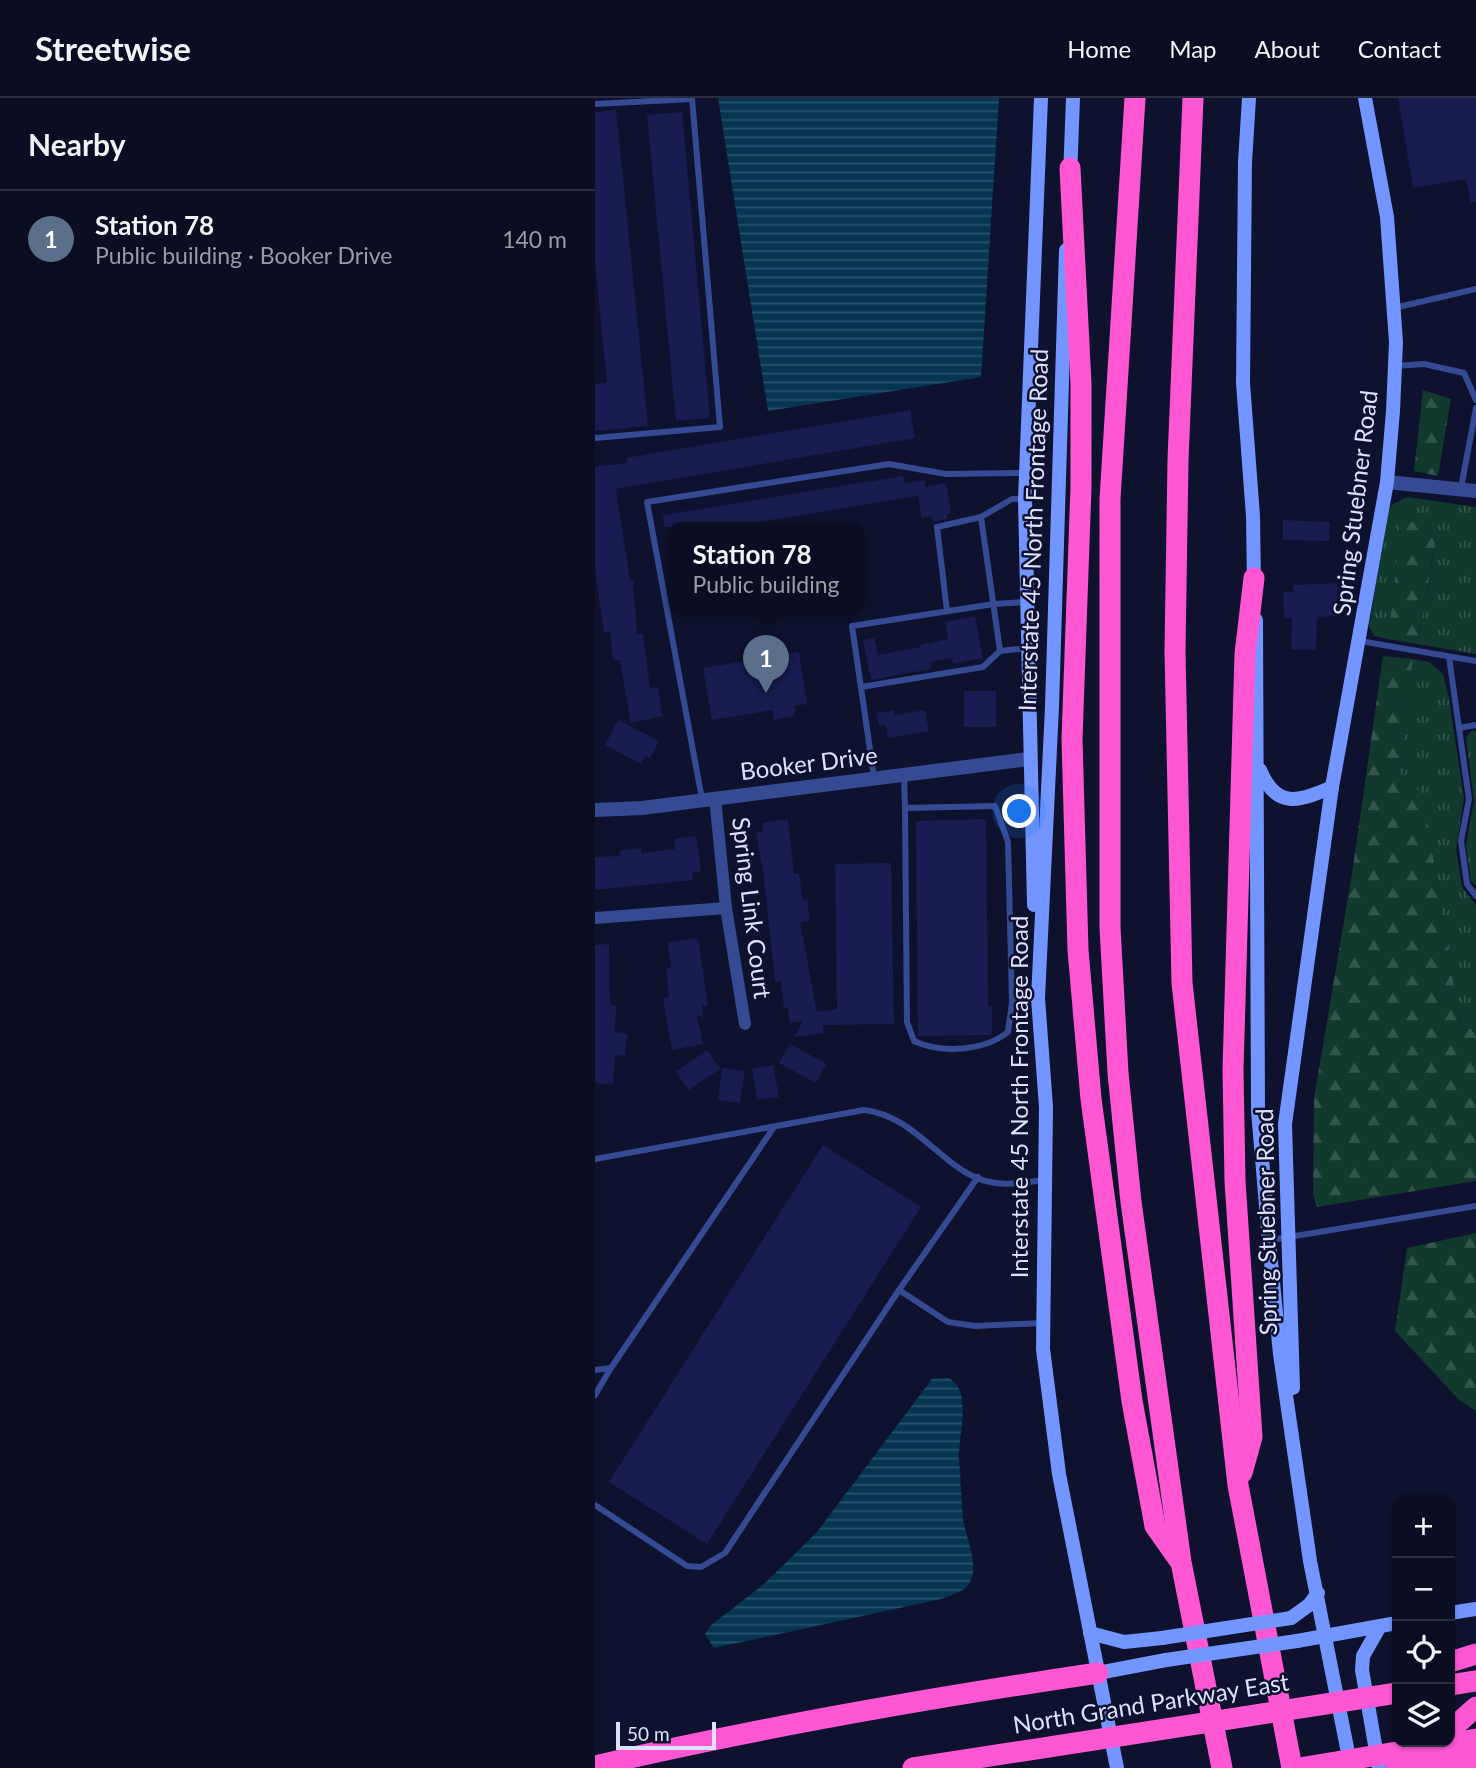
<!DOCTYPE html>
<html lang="en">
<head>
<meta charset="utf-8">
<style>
  body { margin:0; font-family:Lato,sans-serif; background:#191c2f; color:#f1f3f6 }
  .controls { position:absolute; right:21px; bottom:21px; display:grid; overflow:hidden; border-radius:14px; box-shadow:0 2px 5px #0004 }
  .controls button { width:63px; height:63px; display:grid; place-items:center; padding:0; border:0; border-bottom:2px solid #2b2e40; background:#0b0e22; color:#f1f3f6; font:35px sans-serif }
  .scale { position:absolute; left:21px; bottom:18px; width:100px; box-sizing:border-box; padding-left:7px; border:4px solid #dce1ff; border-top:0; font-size:19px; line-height:24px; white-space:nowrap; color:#dce1ff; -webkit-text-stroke:5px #0f122e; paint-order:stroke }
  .you { position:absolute; left:425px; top:714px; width:24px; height:24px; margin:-18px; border:5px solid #fff; border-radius:50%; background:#1a73e8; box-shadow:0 0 0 10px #1a73e833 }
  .badge { display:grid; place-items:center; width:46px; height:46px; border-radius:50%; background:#0b8043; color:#fff; font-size:23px; font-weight:700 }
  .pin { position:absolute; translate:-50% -58px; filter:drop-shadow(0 2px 4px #0008) }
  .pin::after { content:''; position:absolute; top:37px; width:24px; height:21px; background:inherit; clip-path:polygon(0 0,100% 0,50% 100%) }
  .popup { position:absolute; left:73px; top:424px; width:196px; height:91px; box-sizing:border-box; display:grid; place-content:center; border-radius:14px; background:#0b0e22; filter:drop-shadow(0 2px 5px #0005); font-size:23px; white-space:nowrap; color:#9a9ca5 }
  .popup b { font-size:26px; color:#f1f3f6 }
  .popup::after { content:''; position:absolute; left:50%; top:100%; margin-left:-14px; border:14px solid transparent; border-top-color:#0b0e22 }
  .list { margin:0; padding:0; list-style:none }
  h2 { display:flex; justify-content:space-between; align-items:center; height:91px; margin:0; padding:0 28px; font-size:30px }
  h2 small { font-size:23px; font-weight:400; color:#9a9ca5 }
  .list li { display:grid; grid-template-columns:46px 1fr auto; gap:21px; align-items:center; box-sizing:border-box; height:98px; padding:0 28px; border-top:2px solid #2b2e40 }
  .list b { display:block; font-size:26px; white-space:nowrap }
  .list p { margin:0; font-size:23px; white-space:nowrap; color:#9a9ca5 }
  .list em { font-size:23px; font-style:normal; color:#9a9ca5 }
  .icon { flex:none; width:38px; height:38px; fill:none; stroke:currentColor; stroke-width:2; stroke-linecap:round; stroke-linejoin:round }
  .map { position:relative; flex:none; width:881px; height:1670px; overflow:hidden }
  header { display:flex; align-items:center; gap:42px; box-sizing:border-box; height:98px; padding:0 35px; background:#0b0e22; border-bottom:2px solid #2b2e40 }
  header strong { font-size:33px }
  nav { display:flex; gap:38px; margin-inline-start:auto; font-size:24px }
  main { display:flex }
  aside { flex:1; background:#0b0e22 }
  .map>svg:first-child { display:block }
  .grass { fill:url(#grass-tufts) }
  .forest { fill:url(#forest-firs) }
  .water { fill:url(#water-rules) }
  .building { fill:#181c51 }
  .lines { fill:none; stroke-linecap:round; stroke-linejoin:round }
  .service { stroke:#354a92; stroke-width:6 }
  .minor { stroke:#354a92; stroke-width:12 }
  .tertiary { stroke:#354a92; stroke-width:14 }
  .secondary { stroke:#7395ff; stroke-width:14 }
  .motorway { stroke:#ff57d4; stroke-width:21 }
  .secondary-bridge { stroke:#7395ff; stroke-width:14 }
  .motorway-bridge { stroke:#ff57d4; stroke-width:21 }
  .labels { text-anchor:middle; stroke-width:5; stroke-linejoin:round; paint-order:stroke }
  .street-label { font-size:24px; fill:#dce1ff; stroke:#0f122e }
</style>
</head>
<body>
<header>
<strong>Streetwise</strong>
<nav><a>Home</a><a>Map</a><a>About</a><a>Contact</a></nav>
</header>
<main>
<aside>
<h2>Nearby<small></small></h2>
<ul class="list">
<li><span class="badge" style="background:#5c6f8a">1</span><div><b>Station 78</b><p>Public building · Booker Drive</p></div><em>140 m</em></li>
</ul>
</aside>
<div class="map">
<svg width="881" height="1670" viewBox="0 0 881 1670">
  <defs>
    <pattern id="grass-tufts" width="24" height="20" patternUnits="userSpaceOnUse" patternTransform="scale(1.75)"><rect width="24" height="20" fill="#11392d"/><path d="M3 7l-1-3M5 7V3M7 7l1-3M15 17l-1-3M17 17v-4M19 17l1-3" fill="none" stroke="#33554c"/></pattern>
    <pattern id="forest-firs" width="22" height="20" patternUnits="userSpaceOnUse" patternTransform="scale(1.75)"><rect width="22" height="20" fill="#11392d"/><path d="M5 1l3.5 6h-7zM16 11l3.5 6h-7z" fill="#33554c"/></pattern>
    <pattern id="water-rules" width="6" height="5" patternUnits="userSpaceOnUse" patternTransform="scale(1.75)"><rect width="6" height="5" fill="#053551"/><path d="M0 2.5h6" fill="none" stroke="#29526b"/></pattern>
  </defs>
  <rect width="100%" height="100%" fill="#0f122e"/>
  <g class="grass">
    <path d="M 812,399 L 881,409 L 881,556 L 822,546 L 843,431 L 807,423 L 793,541 L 779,538 L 774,528 L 792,420 L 796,407 Z"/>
    <path d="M 818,561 L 834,564 L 848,576 L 854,601 L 869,700 L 861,752 L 867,789 L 881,807 L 881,930 L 866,932 L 828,697 L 803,674 Z"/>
    <path d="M 876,633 L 881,633 L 881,787 L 876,784 L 871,748 L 879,703 L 871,640 Z"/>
  </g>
  <g class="forest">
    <path d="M 828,292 L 856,301 L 843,378 L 819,373 Z"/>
    <path d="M 807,422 L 843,430 L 822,546 L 793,541 Z"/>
    <path d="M 788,558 L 818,561 L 803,674 L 828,696 L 866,932 L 881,930 L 881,1083 L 722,1109 L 718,1096 L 719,1000 L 757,776 Z"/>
    <path d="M 881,1135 L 881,1313 L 864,1302 L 800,1233 L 812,1150 Z"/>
  </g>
  <g class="water">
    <path d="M 123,0 L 404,0 L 386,279 L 173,313 Z"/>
    <path d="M 354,1280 C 378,1293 363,1338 364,1361 C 366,1381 366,1402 368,1421 C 371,1440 382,1461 377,1480 C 373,1493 357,1497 346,1501 L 119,1550 L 110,1536 L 115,1528 L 168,1487 L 222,1434 L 337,1281 Z"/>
  </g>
  <g class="building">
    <path d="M 803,0 L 881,0 L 881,104 L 876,105 L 871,81 L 818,90 Z"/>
    <path d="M 21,12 L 53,328 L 0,333 L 0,286 L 12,285 L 0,163 L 0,14 Z"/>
    <path d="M 87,14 L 115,320 L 81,323 L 52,17 Z"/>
    <path d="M 315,312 L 320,340 L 21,391 L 35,483 L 38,482 L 42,537 L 48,536 L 55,590 L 63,589 L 67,618 L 36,625 L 25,562 L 18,562 L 15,534 L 9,535 L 0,470 L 0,369 L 32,365 L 31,360 Z"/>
    <path d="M 308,378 L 309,385 L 330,382 L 331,389 L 351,385 L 356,415 L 352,416 L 352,421 L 338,424 L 337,418 L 327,420 L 323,398 L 134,429 L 69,429 L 68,417 Z"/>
    <path d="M 688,422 L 735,424 L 734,443 L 688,442 Z"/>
    <path d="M 742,485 L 743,518 L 722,519 L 721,552 L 696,551 L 697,520 L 689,520 L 688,494 L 699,494 L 698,487 Z"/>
    <path d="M 380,518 L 388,560 L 358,566 L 357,560 L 335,564 L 336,571 L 276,582 L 268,542 L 279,540 L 283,557 L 326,549 L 325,547 L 353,541 L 350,524 Z"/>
    <path d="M 204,554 L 212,606 L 199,608 L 200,618 L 179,622 L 178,612 L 117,622 L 108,570 Z"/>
    <rect x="369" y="593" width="32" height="36"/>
    <path d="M 299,612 L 300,617 L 330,612 L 334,633 L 293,640 L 291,627 L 284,628 L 281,615 Z"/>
    <path d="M 23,622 L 64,643 L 55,660 L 50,658 L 46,666 L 10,647 Z"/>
    <path d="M 193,721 L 199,776 L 204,775 L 208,803 L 212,802 L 215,823 L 205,824 L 222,914 L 242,911 L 240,766 L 296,765 L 299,926 L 228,927 L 229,935 L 199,939 L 208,923 L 195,925 L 193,909 L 189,910 L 186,883 L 180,884 L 169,780 L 161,734 L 168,733 L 167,725 Z"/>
    <path d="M 391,721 L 393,909 L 397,908 L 397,937 L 323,938 L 321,723 Z"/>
    <path d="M 101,738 L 106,773 L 97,775 L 98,782 L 0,792 L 0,759 L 25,758 L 24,753 L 46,750 L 47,755 L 80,751 L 79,741 Z"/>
    <path d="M 103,840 L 113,907 L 107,908 L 108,917 L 102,918 L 108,946 L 77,952 L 68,900 L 74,899 L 71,871 L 76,870 L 73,845 Z"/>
    <path d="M 14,846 L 15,907 L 22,908 L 19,934 L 32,936 L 30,958 L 20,957 L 18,987 L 0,985 L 0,847 Z"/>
    <path d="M 195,946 L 231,966 L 221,985 L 184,965 Z"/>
    <path d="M 112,952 L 125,971 L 94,992 L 81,974 Z"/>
    <path d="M 178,967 L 184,999 L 162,1002 L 157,971 Z"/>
    <path d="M 127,970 L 150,973 L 145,1005 L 123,1002 Z"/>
    <path d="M 228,1047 L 326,1109 L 112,1446 L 14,1384 Z"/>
  </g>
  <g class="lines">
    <g class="service">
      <path d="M 0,6 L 97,1"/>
      <path d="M 799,210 L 881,191"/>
      <path d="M 800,268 L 829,266 L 869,275 L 881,302"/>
      <path d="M 0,340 L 125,329 L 97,0"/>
      <path d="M 866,390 L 881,310"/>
      <path d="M 386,419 L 417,401 L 430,401"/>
      <path d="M 352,513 L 342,429 L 386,419 L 405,553"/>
      <path d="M 765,543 L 881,563"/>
      <path d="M 854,559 L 874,701 L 866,743 L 872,786 L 881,798"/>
      <path d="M 266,589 L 388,569 L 405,553 L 431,550"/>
      <path d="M 864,630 L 881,627"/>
      <path d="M 309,677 L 310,710"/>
      <path d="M 279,679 L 257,528 L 399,506 L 431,504"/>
      <path d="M 107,701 L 52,404 L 294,366 L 351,376 L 430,375"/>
      <path d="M 417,904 L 413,744 L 400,708 L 310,710 L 312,924 L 319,943 C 347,956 389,953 413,934 L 417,904 L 443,900"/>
      <path d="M 0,1061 L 269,1012 C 323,1018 349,1075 395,1084 C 413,1088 432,1084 450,1082"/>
      <path d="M 676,1142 L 881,1108"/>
      <path d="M 304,1192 L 353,1224 L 380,1228 L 448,1225"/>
      <path d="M 16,1270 L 179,1029"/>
      <path d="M 0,1272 L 16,1270 L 0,1297"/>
      <path d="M 0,1407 L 92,1468 L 106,1469 L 130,1455 L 304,1192 L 383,1079"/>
    </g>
    <g class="minor">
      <path d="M 120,700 L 131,810 L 150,926"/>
      <path d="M 0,820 L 131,810"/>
    </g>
    <g class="tertiary">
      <path d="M 792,384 L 881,393"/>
      <path d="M 0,712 L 47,710 L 434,661"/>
    </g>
    <g class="secondary">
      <path d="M 654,0 L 650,64 L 648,285 L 658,418 L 659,488"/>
      <path d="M 475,79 L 478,0"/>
      <path d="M 471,152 L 457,609 L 443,900 L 451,1009 L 448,1251 L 464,1376 L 522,1670"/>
      <path d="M 661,522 L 663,1013 L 674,1143 L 685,1256 L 715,1463 L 756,1670"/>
      <path d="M 665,672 C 681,711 704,704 737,689"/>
      <path d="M 439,807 L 430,401 L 446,0"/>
      <path d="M 698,1290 L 690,1026 L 737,689 L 792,384 L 798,313 L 801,244 L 792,119 L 770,0"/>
      <path d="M 855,1515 L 881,1511"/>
      <path d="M 696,1520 L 714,1507 L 723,1495"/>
      <path d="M 495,1535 L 529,1544 L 567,1540"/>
      <path d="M 702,1543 L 802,1525"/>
      <path d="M 503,1575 L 571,1562"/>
      <path d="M 784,1670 L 767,1572 L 768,1558 L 785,1528"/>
    </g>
    <g class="motorway">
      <path d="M 540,0 L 515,401 L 515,829 L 523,975 L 536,1104 L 586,1464 L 627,1670"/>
      <path d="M 598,0 L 583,362 L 580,553 L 587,885 L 643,1387 L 697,1670"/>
      <path d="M 475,70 L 486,286 L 486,389 L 477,641 L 483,852 L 496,1001 L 537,1303 L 560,1428 L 584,1462"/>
      <path d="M 647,1375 L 657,1339 L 640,1083 L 638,972 L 650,556 L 659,480"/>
      <path d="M 855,1564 L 881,1556"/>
      <path d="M 855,1587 L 881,1583"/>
      <path d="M 855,1632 L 881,1609"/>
      <path d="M 0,1668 C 166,1629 334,1600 503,1575"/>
    </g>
    <g class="secondary-bridge">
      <path d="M 567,1540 L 696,1520"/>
      <path d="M 571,1562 L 702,1543"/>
    </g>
    <g class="motorway-bridge">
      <path d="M 801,1666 L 881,1660"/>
      <path d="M 318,1670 L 802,1595"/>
      <path d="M 704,1670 L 881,1641"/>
    </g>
  </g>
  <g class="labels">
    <g class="street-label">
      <text transform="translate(761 405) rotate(-83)" y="8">Spring Stuebner Road</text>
      <text transform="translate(439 432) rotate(-88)" y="8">Interstate 45 North Frontage Road</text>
      <text transform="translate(214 666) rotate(-7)" y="8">Booker Drive</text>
      <text transform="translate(156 810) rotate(83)" y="8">Spring Link Court</text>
      <text transform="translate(425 999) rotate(-90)" y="8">Interstate 45 North Frontage Road</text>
      <text transform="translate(672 1124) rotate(-91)" y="8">Spring Stuebner Road</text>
      <text transform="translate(556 1606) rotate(-9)" y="8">North Grand Parkway East</text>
    </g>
  </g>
</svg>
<div class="controls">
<button>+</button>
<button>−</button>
<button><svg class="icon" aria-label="locate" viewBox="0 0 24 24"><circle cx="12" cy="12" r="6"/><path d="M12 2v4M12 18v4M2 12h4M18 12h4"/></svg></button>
<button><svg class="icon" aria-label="layers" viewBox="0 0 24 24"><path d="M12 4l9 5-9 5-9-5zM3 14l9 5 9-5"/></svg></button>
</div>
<div class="scale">50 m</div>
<div class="you"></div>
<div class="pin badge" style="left:171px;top:595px;background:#5c6f8a">1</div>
<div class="popup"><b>Station 78</b>Public building</div>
</div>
</main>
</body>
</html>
